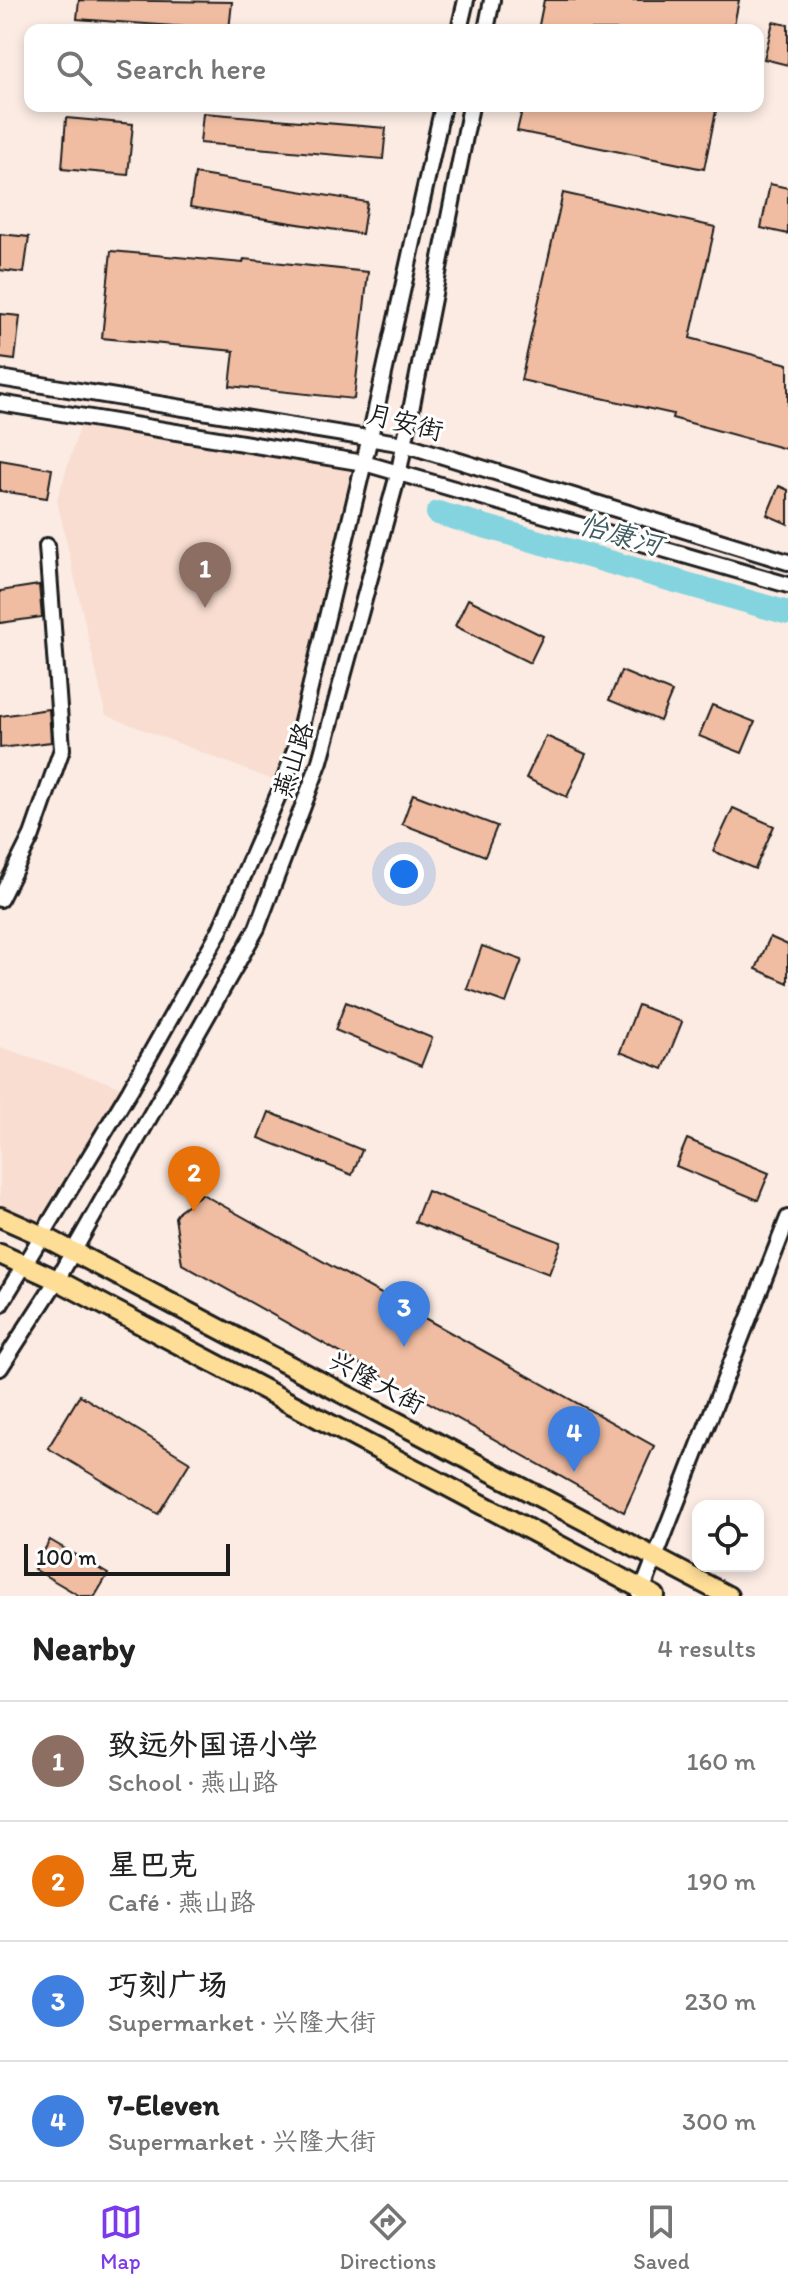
<!DOCTYPE html>
<html lang="en">
<head>
<meta charset="utf-8">
<style>
  body { margin:0; font-family:Itim,"LXGW WenKai TC",sans-serif; background:#f6f6f6; color:#222 }
  .controls { position:absolute; right:24px; bottom:24px; display:grid; overflow:hidden; border-radius:16px; box-shadow:0 4px 12px #0003 }
  .controls button { width:72px; height:72px; display:grid; place-items:center; padding:0; border:0; border-bottom:2px solid #e0e0e0; background:#fff; color:#222; font:40px sans-serif }
  .scale { position:absolute; left:24px; bottom:20px; width:206px; box-sizing:border-box; padding-left:8px; border:4px solid #1c1c1c; border-top:0; font-size:22px; line-height:28px; white-space:nowrap; color:#1c1c1c; -webkit-text-stroke:6px #fff; paint-order:stroke }
  .you { position:absolute; left:404px; top:874px; width:28px; height:28px; margin:-20px; border:6px solid #fff; border-radius:50%; background:#1a73e8; box-shadow:0 0 0 12px #1a73e833 }
  .badge { display:grid; place-items:center; width:52px; height:52px; border-radius:50%; background:#7c3aed; color:#fff; font-size:26px; font-weight:700 }
  .pin { position:absolute; translate:-50% -66px; filter:drop-shadow(0 2px 4px #0008) }
  .pin::after { content:''; position:absolute; top:42px; width:28px; height:24px; background:inherit; clip-path:polygon(0 0,100% 0,50% 100%) }
  .list { margin:0; padding:0; list-style:none }
  h2 { display:flex; justify-content:space-between; align-items:center; height:104px; margin:0; padding:0 32px; font-size:34px }
  h2 small { font-size:26px; font-weight:400; color:#767676 }
  .list li { display:grid; grid-template-columns:52px 1fr auto; gap:24px; align-items:center; box-sizing:border-box; height:120px; padding:0 32px; border-top:2px solid #e0e0e0 }
  .list b { display:block; font-size:30px; white-space:nowrap }
  .list p { margin:0; font-size:26px; white-space:nowrap; color:#767676 }
  .list em { font-size:26px; font-style:normal; color:#767676 }
  .icon { flex:none; width:44px; height:44px; fill:none; stroke:currentColor; stroke-width:2; stroke-linecap:round; stroke-linejoin:round }
  .map { position:relative; flex:none; width:788px; height:1596px; overflow:hidden }
  .search { position:absolute; background:#fff; box-shadow:0 4px 12px #0003; left:24px; right:24px; top:24px; height:88px; display:flex; align-items:center; gap:20px; box-sizing:border-box; padding:0 28px; border-radius:16px; color:#767676; font-size:30px }
  .sheet { height:584px; background:#fff }
  nav { display:flex; justify-content:space-around; align-items:center; box-sizing:border-box; height:112px; border-top:2px solid #e0e0e0; background:#fff; font-size:22px; color:#767676 }
  nav a { display:grid; justify-items:center; gap:4px }
  nav .on { color:#7c3aed }
  .map>svg:first-child { display:block }
  .built { fill:#f8ddd0 }
  .lines { fill:none; stroke-linecap:round; stroke-linejoin:round }
  .river { stroke:#83d4df; stroke-width:24 }
  .building { fill:#f1bda2; stroke:#1c1c1c; stroke-width:2 }
  .minor-casing { stroke:#1c1c1c; stroke-width:20 }
  .major-casing { stroke:#1c1c1c; stroke-width:24 }
  .minor { stroke:#fff; stroke-width:14 }
  .major { stroke:#fedd96; stroke-width:18 }
  .labels { text-anchor:middle; stroke-width:6; stroke-linejoin:round; paint-order:stroke }
  .street-label { font-size:26px; fill:#1c1c1c; stroke:#fff }
  .water-label { font-size:28px; font-style:italic; fill:#405c60; stroke:#fff }
</style>
</head>
<body>
<div class="map">
<svg width="788" height="1596" viewBox="0 0 788 1596">
  <rect width="100%" height="100%" fill="#fbebe3"/>
  <filter id="ink" filterUnits="userSpaceOnUse"><feTurbulence type="fractalNoise" baseFrequency=".0125" numOctaves="2"/><feDisplacementMap in="SourceGraphic" scale="16" xChannelSelector="R" yChannelSelector="G"/><feConvolveMatrix kernelMatrix="1 2 1 2 8 2 1 2 1" color-interpolation-filters="sRGB"/></filter>
  <g filter="url(#ink)">
    <g class="built">
      <path d="M 83,417 L 364,463 L 283,784 L 106,715 L 57,500 Z"/>
      <path d="M 0,1047 L 130,1090 L 43,1236 L 0,1217 Z"/>
    </g>
    <g class="lines">
      <path class="river" d="M 438,513 L 788,613"/>
    </g>
    <g class="building">
      <path d="M 79,0 L 232,2 L 229,30 L 77,19 Z"/>
      <path d="M 544,0 L 739,0 L 733,30 L 538,30 Z"/>
      <path d="M 773,22 L 788,25 L 788,65 L 764,59 Z"/>
      <path d="M 523,106 L 717,106 L 704,169 L 517,131 Z"/>
      <path d="M 203,113 L 386,128 L 383,159 L 200,143 Z"/>
      <path d="M 66,118 L 133,124 L 128,175 L 62,169 Z"/>
      <path d="M 195,174 L 367,202 L 362,234 L 190,207 Z"/>
      <path d="M 770,184 L 788,188 L 788,234 L 761,228 Z"/>
      <path d="M 563,193 L 715,227 L 690,338 L 788,364 L 788,440 L 786,449 L 672,418 L 673,414 L 521,380 Z"/>
      <path d="M 0,234 L 29,237 L 24,273 L 0,270 Z"/>
      <path d="M 111,251 L 243,263 L 244,259 L 368,272 L 354,399 L 230,386 L 234,351 L 102,338 Z"/>
      <path d="M 0,314 L 20,316 L 15,360 L 0,358 Z"/>
      <path d="M 0,460 L 52,469 L 47,498 L 0,491 Z"/>
      <path d="M 779,486 L 788,490 L 788,524 L 767,515 Z"/>
      <path d="M 39,585 L 42,617 L 0,623 L 0,591 Z"/>
      <path d="M 468,599 L 543,636 L 530,663 L 455,626 Z"/>
      <path d="M 621,671 L 672,692 L 660,721 L 609,700 Z"/>
      <path d="M 712,705 L 755,722 L 742,753 L 699,736 Z"/>
      <path d="M 49,709 L 51,742 L 0,748 L 0,716 Z"/>
      <path d="M 546,736 L 586,754 L 567,797 L 526,778 Z"/>
      <path d="M 413,794 L 497,826 L 485,856 L 402,824 Z"/>
      <path d="M 733,808 L 774,826 L 755,869 L 713,851 Z"/>
      <path d="M 770,937 L 788,945 L 788,983 L 756,969 Z"/>
      <path d="M 482,946 L 522,960 L 506,1003 L 467,989 Z"/>
      <path d="M 346,1002 L 432,1038 L 421,1066 L 335,1030 Z"/>
      <path d="M 638,1005 L 682,1022 L 663,1069 L 620,1052 Z"/>
      <path d="M 269,1112 L 362,1150 L 352,1175 L 259,1138 Z"/>
      <path d="M 687,1139 L 769,1173 L 758,1200 L 676,1166 Z"/>
      <path d="M 427,1191 L 561,1242 L 549,1274 L 415,1222 Z"/>
      <path d="M 202,1194 L 654,1446 L 624,1512 L 182,1264 L 175,1217 L 180,1210 Z"/>
      <path d="M 80,1395 L 190,1462 L 158,1514 L 48,1448 Z"/>
      <path d="M 50,1540 L 108,1574 L 95,1596 L 80,1596 L 34,1569 Z"/>
    </g>
    <g class="lines">
      <defs>
        <g id="minor">
          <path d="M 459,30 L 466,0"/>
          <path d="M 486,30 L 492,0"/>
          <path d="M 0,378 L 404,444 L 788,562"/>
          <path d="M 0,403 L 364,463 L 788,585"/>
          <path d="M 0,899 L 32,835 L 62,749 L 47,546"/>
          <path d="M 0,1305 L 130,1090 L 220,930 L 283,784 L 296,747 L 370,437 L 443,106"/>
          <path d="M 0,1368 L 57,1280 L 257,928 L 320,761 L 399,471 L 471,106"/>
          <path d="M 640,1596 L 788,1218"/>
        </g>
        <g id="major">
          <path d="M 0,1217 L 43,1236 L 728,1596"/>
          <path d="M 0,1254 L 57,1280 L 655,1596"/>
        </g>
      </defs>
      <use href="#minor" class="minor-casing"/>
      <use href="#major" class="major-casing"/>
      <use href="#minor" class="minor"/>
      <use href="#major" class="major"/>
    </g>
  </g>
  <g class="labels">
    <g class="street-label">
      <text transform="translate(405 422) rotate(14)" y="9">月安街</text>
      <text transform="translate(293 760) rotate(-72)" y="9">燕山路</text>
      <text transform="translate(377 1382) rotate(28)" y="9">兴隆大街</text>
    </g>
    <g class="water-label">
      <text transform="translate(621 534) rotate(16)" y="10">怡康河</text>
    </g>
  </g>
</svg>
<div class="controls">
<button><svg class="icon" aria-label="locate" viewBox="0 0 24 24"><circle cx="12" cy="12" r="6"/><path d="M12 2v4M12 18v4M2 12h4M18 12h4"/></svg></button>
</div>
<div class="scale">100 m</div>
<div class="you"></div>
<div class="pin badge" style="left:205px;top:608px;background:#8d6e63">1</div>
<div class="pin badge" style="left:194px;top:1212px;background:#e8710a">2</div>
<div class="pin badge" style="left:404px;top:1347px;background:#3f7fe0">3</div>
<div class="pin badge" style="left:574px;top:1472px;background:#3f7fe0">4</div>
<div class="search"><svg class="icon" aria-label="search" viewBox="0 0 24 24"><circle cx="10" cy="10" r="6"/><path d="M15 15l6 6"/></svg>Search here</div>
</div>
<section class="sheet">
<h2>Nearby<small>4 results</small></h2>
<ul class="list">
<li><span class="badge" style="background:#8d6e63">1</span><div><b>致远外国语小学</b><p>School · 燕山路</p></div><em>160 m</em></li>
<li><span class="badge" style="background:#e8710a">2</span><div><b>星巴克</b><p>Café · 燕山路</p></div><em>190 m</em></li>
<li><span class="badge" style="background:#3f7fe0">3</span><div><b>巧刻广场</b><p>Supermarket · 兴隆大街</p></div><em>230 m</em></li>
<li><span class="badge" style="background:#3f7fe0">4</span><div><b>7-Eleven</b><p>Supermarket · 兴隆大街</p></div><em>300 m</em></li>
</ul>
</section>
<nav>
<a class="on"><svg class="icon" aria-label="map" viewBox="0 0 24 24"><path d="M3 6l6-2 6 2 6-2v14l-6 2-6-2-6 2zM9 4v14M15 6v14"/></svg>Map</a>
<a><svg class="icon" aria-label="directions" viewBox="0 0 24 24"><path d="M12 3l9 9-9 9-9-9zM9 14v-3h6M13 9l2 2-2 2"/></svg>Directions</a>
<a><svg class="icon" aria-label="saved" viewBox="0 0 24 24"><path d="M7 4h10v16l-5-4-5 4z"/></svg>Saved</a>
</nav>
</body>
</html>
